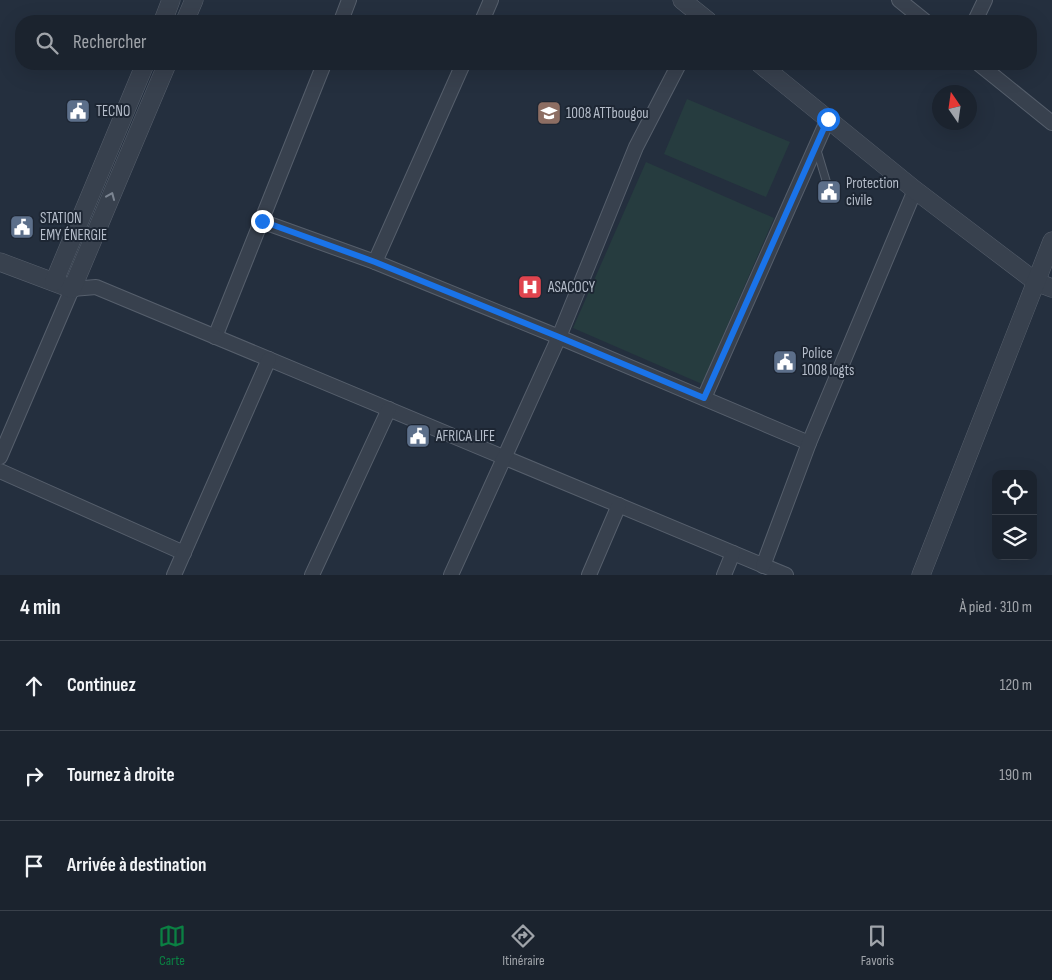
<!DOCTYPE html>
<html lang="fr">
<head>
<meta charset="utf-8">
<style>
  body { margin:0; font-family:"Sofia Sans Condensed",sans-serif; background:#242b36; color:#f1f3f6 }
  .controls { position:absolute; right:15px; bottom:15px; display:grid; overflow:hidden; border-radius:10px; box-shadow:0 5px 20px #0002 }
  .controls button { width:45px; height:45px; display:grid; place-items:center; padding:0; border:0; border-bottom:1px solid #39404a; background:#1b232e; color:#f1f3f6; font:25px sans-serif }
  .compass { position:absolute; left:932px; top:85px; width:45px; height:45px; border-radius:50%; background:#1b232e; box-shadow:0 5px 20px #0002; rotate:347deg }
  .stop { position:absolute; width:15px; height:15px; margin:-11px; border:4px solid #1a73e8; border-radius:50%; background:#fff }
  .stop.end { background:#1a73e8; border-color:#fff; box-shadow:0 1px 5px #0008 }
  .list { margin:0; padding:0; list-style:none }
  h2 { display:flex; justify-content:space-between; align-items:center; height:65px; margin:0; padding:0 20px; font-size:21px }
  h2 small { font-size:16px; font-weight:400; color:#a0a4aa }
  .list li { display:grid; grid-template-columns:32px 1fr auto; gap:15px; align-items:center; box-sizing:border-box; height:90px; padding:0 20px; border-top:1px solid #39404a }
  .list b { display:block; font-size:19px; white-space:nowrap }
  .list em { font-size:16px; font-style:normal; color:#a0a4aa }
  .icon { flex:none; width:28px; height:28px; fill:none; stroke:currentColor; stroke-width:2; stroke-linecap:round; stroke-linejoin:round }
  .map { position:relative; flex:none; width:1052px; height:575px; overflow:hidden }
  .search { position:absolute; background:#1b232e; box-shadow:0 5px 20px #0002; left:15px; right:15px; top:15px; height:55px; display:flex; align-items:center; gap:12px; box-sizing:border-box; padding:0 18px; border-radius:20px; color:#a0a4aa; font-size:19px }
  .sheet { height:335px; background:#1b232e }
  nav { display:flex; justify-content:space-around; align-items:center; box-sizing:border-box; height:70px; border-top:1px solid #39404a; background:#1b232e; font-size:14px; color:#a0a4aa }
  nav a { display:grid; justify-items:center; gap:2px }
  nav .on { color:#0b8043 }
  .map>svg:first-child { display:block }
  .green { fill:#263c3f }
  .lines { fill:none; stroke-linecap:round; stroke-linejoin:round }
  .service-casing { stroke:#565f6c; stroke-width:9 }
  .minor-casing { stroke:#565f6c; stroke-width:16 }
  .tertiary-casing { stroke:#565f6c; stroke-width:19 }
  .service { stroke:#38414e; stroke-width:7 }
  .minor { stroke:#38414e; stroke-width:14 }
  .tertiary { stroke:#38414e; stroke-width:18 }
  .oneway { stroke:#7c8592 }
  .route { stroke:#1a73e8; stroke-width:6 }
  .labels { text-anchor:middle; stroke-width:4; stroke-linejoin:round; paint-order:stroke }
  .poi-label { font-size:15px; fill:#b4bcc9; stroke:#1d2633; text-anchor:start }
</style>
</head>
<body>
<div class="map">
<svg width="1052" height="575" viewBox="0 0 1052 575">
  <rect width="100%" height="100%" fill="#242f3e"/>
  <g class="green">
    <path d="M 687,99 L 790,142 L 766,197 L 664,154 Z"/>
    <path d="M 646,162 L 774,218 L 702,384 L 573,328 Z"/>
  </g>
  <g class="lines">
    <defs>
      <path id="service" d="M 816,147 L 831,197"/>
      <g id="minor">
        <path d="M 899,0 L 925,21"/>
        <path d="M 341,21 L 349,0"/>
        <path d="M 482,21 L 491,0"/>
        <path d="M 975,21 L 985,0"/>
        <path d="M 979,64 L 1052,123"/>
        <path d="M 261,221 L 375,262 L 559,337 L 809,443"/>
        <path d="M 375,262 L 463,64"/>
        <path d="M 215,337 L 324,64"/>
        <path d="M 704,398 L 828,119"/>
        <path d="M 0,457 L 72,289 L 96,287 L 786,575"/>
        <path d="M 0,471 L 184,553"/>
        <path d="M 763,566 L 809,443 L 915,190"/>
        <path d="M 174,575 L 269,359"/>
        <path d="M 312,575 L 389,409"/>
        <path d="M 451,575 L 559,337 L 636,147 L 679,64"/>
        <path d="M 589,575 L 619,505"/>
        <path d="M 724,575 L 733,553"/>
      </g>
      <g id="tertiary">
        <path d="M 682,0 L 708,21"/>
        <path d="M 163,21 L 171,0"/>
        <path d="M 185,21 L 194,0"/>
        <path d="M 760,64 L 915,190 L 1036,282 L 1052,288"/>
        <path d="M 0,262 L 72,289 L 167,64"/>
        <path d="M 54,282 L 145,64"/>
        <path d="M 921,575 L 1052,241"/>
      </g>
    </defs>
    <use href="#service" class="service-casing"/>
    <use href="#minor" class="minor-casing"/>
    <use href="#tertiary" class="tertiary-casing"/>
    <use href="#service" class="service"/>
    <use href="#minor" class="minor"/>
    <use href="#tertiary" class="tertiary"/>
  </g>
  <defs><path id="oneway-chevron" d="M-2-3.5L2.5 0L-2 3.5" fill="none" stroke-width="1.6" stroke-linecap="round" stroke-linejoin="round" transform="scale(1.25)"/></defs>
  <use class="oneway" href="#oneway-chevron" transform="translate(111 196) rotate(-67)"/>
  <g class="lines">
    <path class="route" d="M 262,221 L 375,262 L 559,337 L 704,398 L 828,119"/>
  </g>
  <defs>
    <symbol id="civic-square" viewBox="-11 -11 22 22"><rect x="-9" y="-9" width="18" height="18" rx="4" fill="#5c6f8a" stroke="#1d2633"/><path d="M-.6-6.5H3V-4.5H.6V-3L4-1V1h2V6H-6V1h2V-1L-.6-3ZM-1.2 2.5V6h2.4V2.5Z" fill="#fff"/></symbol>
    <symbol id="school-square" viewBox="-11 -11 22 22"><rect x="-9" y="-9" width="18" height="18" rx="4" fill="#8d6e63" stroke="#1d2633"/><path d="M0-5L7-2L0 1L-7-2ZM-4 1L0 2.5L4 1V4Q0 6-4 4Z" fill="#fff"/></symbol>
    <symbol id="hospital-square" viewBox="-11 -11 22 22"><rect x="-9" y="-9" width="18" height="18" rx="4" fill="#e0444e" stroke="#1d2633"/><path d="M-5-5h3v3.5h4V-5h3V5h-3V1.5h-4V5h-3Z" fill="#fff"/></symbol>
  </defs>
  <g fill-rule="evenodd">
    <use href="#civic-square" x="64" y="97" width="28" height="28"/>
    <use href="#school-square" x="535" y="99" width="28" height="28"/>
    <use href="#civic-square" x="815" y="178" width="28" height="28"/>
    <use href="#civic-square" x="8" y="213" width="28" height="28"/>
    <use href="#hospital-square" x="516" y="273" width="28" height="28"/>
    <use href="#civic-square" x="771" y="348" width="28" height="28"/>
    <use href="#civic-square" x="404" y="422" width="28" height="28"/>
  </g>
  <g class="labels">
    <g class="poi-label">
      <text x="96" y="116">TECNO</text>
      <text x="566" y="118">1008 ATTbougou</text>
      <text x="846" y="188">Protection<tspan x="846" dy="17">civile</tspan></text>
      <text x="40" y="223">STATION<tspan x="40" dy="17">EMY ÉNERGIE</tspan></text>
      <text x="548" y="292">ASACOCY</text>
      <text x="802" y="358">Police<tspan x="802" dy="17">1008 logts</tspan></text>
      <text x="436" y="441">AFRICA LIFE</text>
    </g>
  </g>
</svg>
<div class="controls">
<button><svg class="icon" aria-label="locate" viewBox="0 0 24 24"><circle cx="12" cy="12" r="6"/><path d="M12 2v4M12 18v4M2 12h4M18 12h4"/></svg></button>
<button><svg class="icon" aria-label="layers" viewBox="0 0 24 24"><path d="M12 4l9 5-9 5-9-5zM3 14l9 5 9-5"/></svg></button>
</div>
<svg class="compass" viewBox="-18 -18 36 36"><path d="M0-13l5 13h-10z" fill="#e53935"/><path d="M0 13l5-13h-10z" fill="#a0a4aa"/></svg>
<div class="stop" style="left:828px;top:119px"></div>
<div class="stop end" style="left:262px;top:221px"></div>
<div class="search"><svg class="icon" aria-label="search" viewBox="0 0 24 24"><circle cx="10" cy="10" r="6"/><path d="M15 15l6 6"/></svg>Rechercher</div>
</div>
<section class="sheet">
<h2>4 min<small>À pied · 310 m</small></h2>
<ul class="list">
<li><svg class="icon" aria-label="ahead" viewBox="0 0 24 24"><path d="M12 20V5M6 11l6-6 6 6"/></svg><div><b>Continuez</b></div><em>120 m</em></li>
<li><svg class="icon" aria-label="right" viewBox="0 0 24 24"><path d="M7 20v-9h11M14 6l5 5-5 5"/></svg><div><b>Tournez à droite</b></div><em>190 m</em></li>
<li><svg class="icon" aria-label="arrive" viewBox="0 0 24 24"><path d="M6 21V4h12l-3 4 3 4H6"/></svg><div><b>Arrivée à destination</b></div></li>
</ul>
</section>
<nav>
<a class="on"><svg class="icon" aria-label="map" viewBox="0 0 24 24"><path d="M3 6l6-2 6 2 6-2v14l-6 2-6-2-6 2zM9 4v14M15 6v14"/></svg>Carte</a>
<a><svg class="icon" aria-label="directions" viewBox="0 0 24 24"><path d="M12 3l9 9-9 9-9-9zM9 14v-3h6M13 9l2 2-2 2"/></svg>Itinéraire</a>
<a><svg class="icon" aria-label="saved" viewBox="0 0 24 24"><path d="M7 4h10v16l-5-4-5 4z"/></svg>Favoris</a>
</nav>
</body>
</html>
